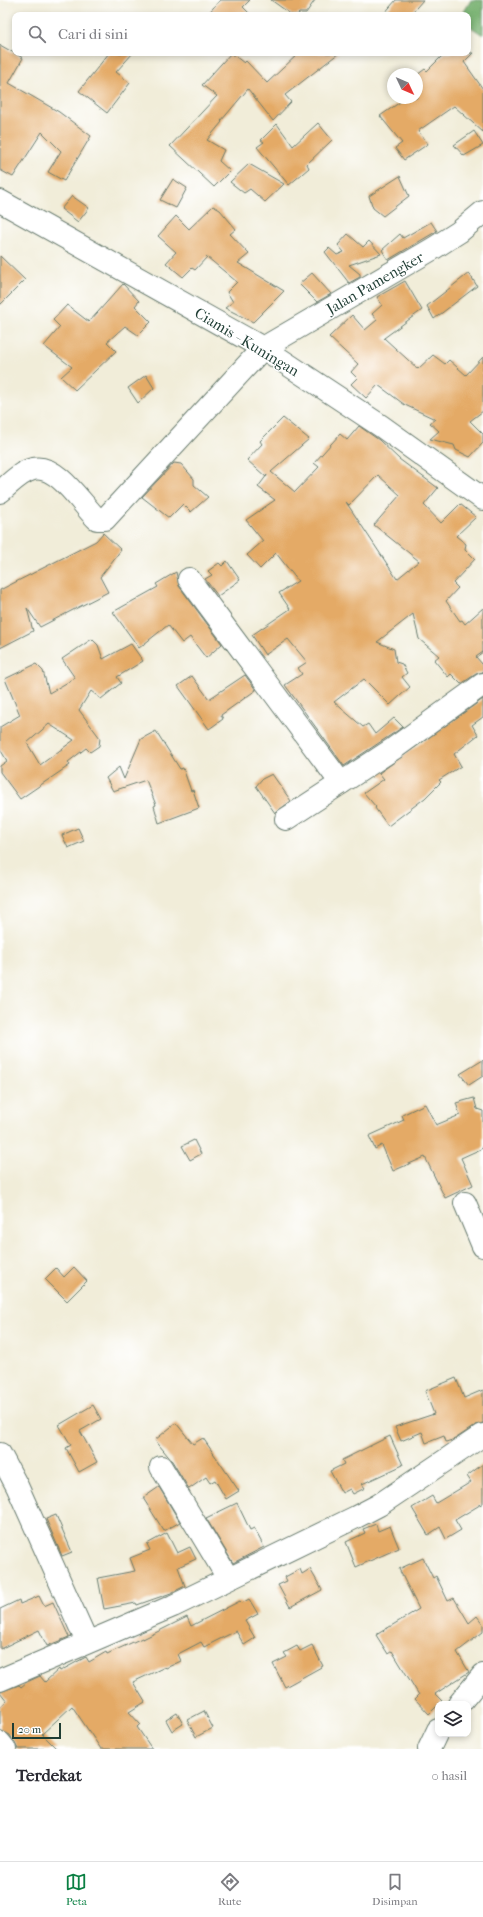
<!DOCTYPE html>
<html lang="id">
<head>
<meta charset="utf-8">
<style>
  body { margin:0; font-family:"IM FELL French Canon",serif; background:#f7f7f7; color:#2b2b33 }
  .controls { position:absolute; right:12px; bottom:12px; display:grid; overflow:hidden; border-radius:8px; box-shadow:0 2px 6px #0003 }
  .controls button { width:36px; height:36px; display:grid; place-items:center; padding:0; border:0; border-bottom:1px solid #e1e1e2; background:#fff; color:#2b2b33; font:20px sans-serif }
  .compass { position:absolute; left:387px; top:68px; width:36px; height:36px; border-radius:50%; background:#fff; box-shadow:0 2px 6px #0003; rotate:134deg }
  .scale { position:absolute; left:12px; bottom:10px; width:49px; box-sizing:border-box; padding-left:4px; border:2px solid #1f3d34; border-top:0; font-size:11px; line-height:14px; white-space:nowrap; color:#1f3d34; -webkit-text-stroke:3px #fff; paint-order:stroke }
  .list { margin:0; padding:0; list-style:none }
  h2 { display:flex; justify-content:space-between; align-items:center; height:52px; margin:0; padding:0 16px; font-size:17px }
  h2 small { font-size:13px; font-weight:400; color:#7c7c81 }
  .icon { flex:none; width:22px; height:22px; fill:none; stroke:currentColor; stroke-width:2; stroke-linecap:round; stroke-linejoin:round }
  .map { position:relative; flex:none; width:483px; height:1749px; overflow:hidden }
  .search { position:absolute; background:#fff; box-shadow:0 2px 6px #0003; left:12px; right:12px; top:12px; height:44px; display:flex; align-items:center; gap:10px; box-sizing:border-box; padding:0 14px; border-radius:8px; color:#7c7c81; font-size:15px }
  .sheet { height:112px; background:#fff }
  nav { display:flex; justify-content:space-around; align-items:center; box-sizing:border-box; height:56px; border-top:1px solid #e1e1e2; background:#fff; font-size:11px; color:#7c7c81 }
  nav a { display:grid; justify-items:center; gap:2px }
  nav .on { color:#0b8043 }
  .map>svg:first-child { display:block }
  .forest { fill:#76b06e; stroke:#4a7651 }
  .building { fill:#e4aa66; fill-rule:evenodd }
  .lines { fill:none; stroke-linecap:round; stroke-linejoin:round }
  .minor-casing { stroke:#687b6e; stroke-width:24 }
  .highway-casing { stroke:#687b6e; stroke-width:24 }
  .minor { stroke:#fff; stroke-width:22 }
  .highway { stroke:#fff; stroke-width:22 }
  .labels { text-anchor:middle; stroke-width:3; stroke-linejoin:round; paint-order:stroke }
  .street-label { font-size:15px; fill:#1f3d34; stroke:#fff }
</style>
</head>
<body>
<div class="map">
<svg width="483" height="1749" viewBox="0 0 483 1749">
  <rect width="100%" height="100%" fill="#fff"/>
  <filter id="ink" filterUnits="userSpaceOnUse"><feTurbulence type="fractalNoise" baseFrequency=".025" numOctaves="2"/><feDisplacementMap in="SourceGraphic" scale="8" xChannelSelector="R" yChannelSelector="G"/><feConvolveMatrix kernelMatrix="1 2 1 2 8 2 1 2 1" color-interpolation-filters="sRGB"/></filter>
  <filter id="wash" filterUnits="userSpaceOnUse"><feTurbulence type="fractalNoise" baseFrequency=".012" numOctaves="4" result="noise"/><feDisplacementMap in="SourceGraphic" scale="16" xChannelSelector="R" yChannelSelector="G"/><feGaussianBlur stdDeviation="0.9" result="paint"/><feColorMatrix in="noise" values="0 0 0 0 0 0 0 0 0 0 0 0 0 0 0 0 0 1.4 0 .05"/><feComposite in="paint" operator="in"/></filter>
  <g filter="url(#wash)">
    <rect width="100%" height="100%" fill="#f1edd9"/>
    <path class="forest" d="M 471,0 L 483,0 L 483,35 L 468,25 L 468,15 L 462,15 Z"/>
    <g id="blocks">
      <g class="building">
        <path d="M 220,0 L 250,0 L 243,7 L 251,15 L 207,15 Z"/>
        <path d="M 271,0 L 315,0 L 306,13 L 299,13 L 297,15 L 292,15 Z"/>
        <path d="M 396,0 L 423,0 L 410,15 L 383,15 Z"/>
        <path d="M 0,45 L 23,58 L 9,83 L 59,112 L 91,136 L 64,181 L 48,172 L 61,151 L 42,132 L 13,177 L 0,170 Z"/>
        <path d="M 109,53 L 133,53 L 116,72 L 130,83 L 107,113 L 79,91 Z"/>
        <path d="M 231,53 L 244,63 L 246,61 L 267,83 L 299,53 L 339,53 L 285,95 L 291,102 L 273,121 L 248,89 L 221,121 L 222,122 L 207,140 L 224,150 L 219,161 L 230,171 L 214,187 L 170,146 L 217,96 L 202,85 Z"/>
        <path d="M 445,53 L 473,53 L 464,62 L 483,89 L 483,132 L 454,106 L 418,131 L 428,144 L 404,160 L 395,148 L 402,143 L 380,116 L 406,98 L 417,98 L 417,75 L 425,69 L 427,71 Z"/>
        <path d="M 318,123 L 332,140 L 307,164 L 309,168 L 289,185 L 257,147 L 264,142 L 261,140 L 277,124 L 293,146 Z"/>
        <path d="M 474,131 L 483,145 L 464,156 L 454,145 Z"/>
        <path d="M 249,164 L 284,184 L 265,202 L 250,189 L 244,193 L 230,182 Z"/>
        <path d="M 400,176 L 409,196 L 383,216 L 373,208 L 369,196 Z"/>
        <path d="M 173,179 L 187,188 L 176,208 L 160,200 Z"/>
        <path d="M 72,196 L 89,208 L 78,222 L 61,209 Z"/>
        <path d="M 213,206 L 220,210 L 236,229 L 230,234 L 249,254 L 238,263 L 284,291 L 253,322 L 225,308 L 233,302 L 227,292 L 237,282 L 207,257 L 195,270 L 192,268 L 183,277 L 166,263 L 176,252 L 158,236 L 176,216 L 189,229 Z"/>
        <path d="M 431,222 L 437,231 L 388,260 L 382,250 L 400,234 L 403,238 Z"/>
        <path d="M 348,234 L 363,247 L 369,241 L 381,254 L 349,265 L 360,274 L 360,277 L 349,283 L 325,252 L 329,248 L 337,255 L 344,252 L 338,245 Z"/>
        <path d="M 0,256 L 25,280 L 0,305 Z"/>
        <path d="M 312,273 L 331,294 L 317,302 L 299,284 Z"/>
        <path d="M 469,273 L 477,286 L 434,319 L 427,306 Z"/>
        <path d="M 405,281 L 422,310 L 384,338 L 418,369 L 433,355 L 445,364 L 449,360 L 466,375 L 483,357 L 483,411 L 470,421 L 483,434 L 483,443 L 470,457 L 456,450 L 454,445 L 430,439 L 439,431 L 430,423 L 435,419 L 405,405 L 378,385 L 366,398 L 351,384 L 357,378 L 351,372 L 358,364 L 329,337 L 352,315 L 365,330 L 377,320 L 372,314 L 382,305 L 377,297 Z"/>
        <path d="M 123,284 L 139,301 L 135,306 L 151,322 L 138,335 L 125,326 L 107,342 L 116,351 L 75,390 L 61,377 L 72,367 L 44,346 L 60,327 L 53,320 L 67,305 L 89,322 Z"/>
        <path d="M 146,375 L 154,388 L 138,403 L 128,388 Z"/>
        <path d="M 283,418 L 309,439 L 271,472 L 295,492 L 319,467 L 314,463 L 340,434 L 347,440 L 359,426 L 379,440 L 399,459 L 438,488 L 424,505 L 441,523 L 460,504 L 476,517 L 456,536 L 466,544 L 465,549 L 475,559 L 453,583 L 458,588 L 446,601 L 460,621 L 462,620 L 465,624 L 483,608 L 483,652 L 476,657 L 483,665 L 483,672 L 476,674 L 461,684 L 451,674 L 448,677 L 434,660 L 439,656 L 419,639 L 413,614 L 377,642 L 394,649 L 396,662 L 402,664 L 407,673 L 402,677 L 410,687 L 390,705 L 364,679 L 334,702 L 363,727 L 368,724 L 375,734 L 394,718 L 403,727 L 344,766 L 285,685 L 302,674 L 298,668 L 307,662 L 288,639 L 265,655 L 252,635 L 290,609 L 279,593 L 298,581 L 276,553 L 260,569 L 247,555 L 263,541 L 246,520 L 275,500 L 258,487 L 267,475 L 266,477 L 247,460 L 262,444 L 260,441 ZM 378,475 L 400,495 L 374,525 L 419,561 L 397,579 L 346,502 L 349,505 Z"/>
        <path d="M 174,463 L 181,464 L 194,479 L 194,485 L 208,497 L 191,512 L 183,504 L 169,518 L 142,497 Z"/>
        <path d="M 103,533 L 121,550 L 100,577 L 108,592 L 40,627 L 27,608 L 33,631 L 0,648 L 0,590 L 96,541 Z"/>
        <path d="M 227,561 L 240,580 L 218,596 L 205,579 L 212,575 L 208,571 L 219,563 L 222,566 Z"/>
        <path d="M 176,572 L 179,586 L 222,644 L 206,658 L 190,637 L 182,643 L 168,625 L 139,648 L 113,612 L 158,587 L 156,584 Z"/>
        <path d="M 92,639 L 98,645 L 103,659 L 131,644 L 143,661 L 117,677 L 121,683 L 101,699 L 91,691 L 79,710 L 100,738 L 99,746 L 90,752 L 86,748 L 68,762 L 70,765 L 20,799 L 0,772 L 0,766 L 7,761 L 0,749 L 0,727 L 20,715 L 5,679 L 36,664 L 43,671 L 49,693 L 75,678 L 62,659 ZM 49,724 L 74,740 L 40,765 L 27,743 Z"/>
        <path d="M 245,675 L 256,690 L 221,715 L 223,719 L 209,729 L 178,686 L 192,676 L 209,699 Z"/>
        <path d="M 483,699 L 483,717 L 472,725 L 478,735 L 454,754 L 461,766 L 439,780 L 441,782 L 425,798 L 388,826 L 375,808 L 376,807 L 364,793 L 384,779 L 379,773 Z"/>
        <path d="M 156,731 L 180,769 L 183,768 L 191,791 L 193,790 L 199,808 L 159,823 L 154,806 L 156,805 L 146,780 L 113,791 L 106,778 L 119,767 L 124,779 L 141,739 Z"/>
        <path d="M 272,774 L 291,801 L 275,813 L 256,786 L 262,779 Z"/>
        <path d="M 78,828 L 84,841 L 68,848 L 62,835 Z"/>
        <path d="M 483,1060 L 483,1076 L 469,1085 L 460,1074 Z"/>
        <path d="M 474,1098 L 477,1109 L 483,1111 L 483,1148 L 461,1158 L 473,1185 L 445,1198 L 425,1157 L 393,1171 L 382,1145 L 375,1149 L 369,1136 L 404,1120 L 402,1115 L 425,1104 L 436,1125 L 460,1115 L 456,1103 Z"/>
        <path d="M 194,1140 L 201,1154 L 190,1160 L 182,1146 Z"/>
        <path d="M 74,1267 L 87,1281 L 67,1301 L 45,1279 L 56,1268 L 64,1277 Z"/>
        <path d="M 456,1378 L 464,1398 L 483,1390 L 483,1423 L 476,1425 L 455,1439 L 446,1442 L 444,1436 L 426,1443 L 422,1432 L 401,1441 L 395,1427 L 434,1414 L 425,1391 Z"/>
        <path d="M 93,1405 L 101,1419 L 80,1431 L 97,1462 L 79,1472 L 66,1448 L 71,1445 L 59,1425 Z"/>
        <path d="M 176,1423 L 193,1444 L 203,1438 L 239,1491 L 226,1499 L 215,1480 L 210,1483 L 206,1477 L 189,1489 L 172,1461 L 155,1440 Z"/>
        <path d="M 390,1436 L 403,1465 L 362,1484 L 365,1488 L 353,1494 L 350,1489 L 342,1493 L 330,1471 L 344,1464 L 342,1460 Z"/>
        <path d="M 483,1464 L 483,1503 L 455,1520 L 461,1530 L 446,1539 L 440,1527 L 428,1535 L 412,1508 L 432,1496 L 436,1503 L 471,1482 L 467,1476 Z"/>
        <path d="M 159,1487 L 180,1522 L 164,1531 L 143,1498 Z"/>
        <path d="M 237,1503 L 250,1530 L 254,1528 L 264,1547 L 233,1563 L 206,1518 Z"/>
        <path d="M 56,1515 L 72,1552 L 62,1556 L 46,1519 Z"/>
        <path d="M 376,1524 L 378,1531 L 390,1526 L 399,1548 L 356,1567 L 346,1542 L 365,1533 L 363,1529 Z"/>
        <path d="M 167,1533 L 177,1553 L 190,1547 L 196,1559 L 178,1567 L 185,1586 L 171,1593 L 137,1605 L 136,1603 L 104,1609 L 98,1578 L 135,1571 L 130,1558 L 150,1550 L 147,1544 Z"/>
        <path d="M 423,1558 L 433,1578 L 436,1576 L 448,1601 L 454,1598 L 469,1623 L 477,1616 L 483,1624 L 483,1632 L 457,1652 L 469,1672 L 435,1694 L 442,1701 L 429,1714 L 415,1699 L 419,1695 L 392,1651 L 388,1654 L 376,1635 L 419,1609 L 399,1569 Z"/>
        <path d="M 300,1569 L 302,1574 L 310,1569 L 322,1590 L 290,1607 L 278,1585 L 287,1581 L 285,1577 Z"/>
        <path d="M 39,1596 L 44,1606 L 53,1602 L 69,1637 L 47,1646 L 39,1630 L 0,1649 L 0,1609 L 19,1600 L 20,1604 Z"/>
        <path d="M 249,1599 L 258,1614 L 245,1621 L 255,1638 L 244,1645 L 236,1631 L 204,1647 L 201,1642 L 178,1654 L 181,1661 L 166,1668 L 165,1667 L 133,1682 L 145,1702 L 129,1712 L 140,1724 L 137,1727 L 152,1749 L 101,1749 L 72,1706 L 42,1734 L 57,1749 L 18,1749 L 10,1735 L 0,1730 L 0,1707 L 7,1701 L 0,1692 L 19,1685 L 21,1687 L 27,1682 L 40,1676 L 45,1682 L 59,1669 L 60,1671 L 86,1657 L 89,1662 L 106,1652 L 107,1654 L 142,1638 L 143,1639 L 187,1617 L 191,1626 L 240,1601 L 242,1603 Z"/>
        <path d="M 312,1645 L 323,1666 L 285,1687 L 273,1664 L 287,1657 L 284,1653 L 297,1646 L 300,1651 Z"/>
        <path d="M 204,1711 L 213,1728 L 196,1737 L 187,1720 Z"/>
        <path d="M 177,1713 L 183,1724 L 172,1731 L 166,1720 Z"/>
      </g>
    </g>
  </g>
  <g filter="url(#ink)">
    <use href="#blocks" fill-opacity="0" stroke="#687b6e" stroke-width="1"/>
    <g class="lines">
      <defs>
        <g id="minor">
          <path d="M 0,492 C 10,484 20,472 33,469 C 57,463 82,505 97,519 L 105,519 L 263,348 L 434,248 L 459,232 L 483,212"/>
          <path d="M 189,579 L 341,783"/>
          <path d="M 286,819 L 393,749 L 483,684"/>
          <path d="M 465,1203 L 483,1246"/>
          <path d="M 0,1454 L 17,1486 L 87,1642"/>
          <path d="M 161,1467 L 228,1578"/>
          <path d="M 0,1680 L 173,1606 L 356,1517 L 379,1505 L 483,1435"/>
          <path d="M 459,1704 L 483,1675"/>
          <path d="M 0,1743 L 5,1749"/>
          <path d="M 429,1749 L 438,1730"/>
        </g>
        <path id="highway" d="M 0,201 L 263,348 L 381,426 L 483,499"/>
      </defs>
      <use href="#minor" class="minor-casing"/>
      <use href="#highway" class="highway-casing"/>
      <use href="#minor" class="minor"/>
      <use href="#highway" class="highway"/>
    </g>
  </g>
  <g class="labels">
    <g class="street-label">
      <text transform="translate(375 283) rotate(-30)" y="5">Jalan Pamengker</text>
      <text transform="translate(247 342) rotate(31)" y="5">Ciamis - Kuningan</text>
    </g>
  </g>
</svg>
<div class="controls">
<button><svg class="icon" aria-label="layers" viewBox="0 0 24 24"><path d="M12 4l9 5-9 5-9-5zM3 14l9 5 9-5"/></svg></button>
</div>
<svg class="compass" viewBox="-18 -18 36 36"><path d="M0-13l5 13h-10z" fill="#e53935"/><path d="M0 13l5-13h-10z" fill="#7c7c81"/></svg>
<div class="scale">20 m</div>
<div class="search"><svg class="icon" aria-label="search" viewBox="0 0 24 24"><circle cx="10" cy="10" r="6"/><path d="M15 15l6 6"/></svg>Cari di sini</div>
</div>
<section class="sheet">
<h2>Terdekat<small>0 hasil</small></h2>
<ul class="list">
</ul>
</section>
<nav>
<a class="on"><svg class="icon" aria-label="map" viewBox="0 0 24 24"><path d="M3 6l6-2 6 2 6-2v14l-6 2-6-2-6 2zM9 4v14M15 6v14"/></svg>Peta</a>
<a><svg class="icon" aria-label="directions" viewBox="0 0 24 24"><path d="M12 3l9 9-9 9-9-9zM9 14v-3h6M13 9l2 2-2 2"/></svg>Rute</a>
<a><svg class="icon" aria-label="saved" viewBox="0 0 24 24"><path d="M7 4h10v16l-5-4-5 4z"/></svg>Disimpan</a>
</nav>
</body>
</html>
